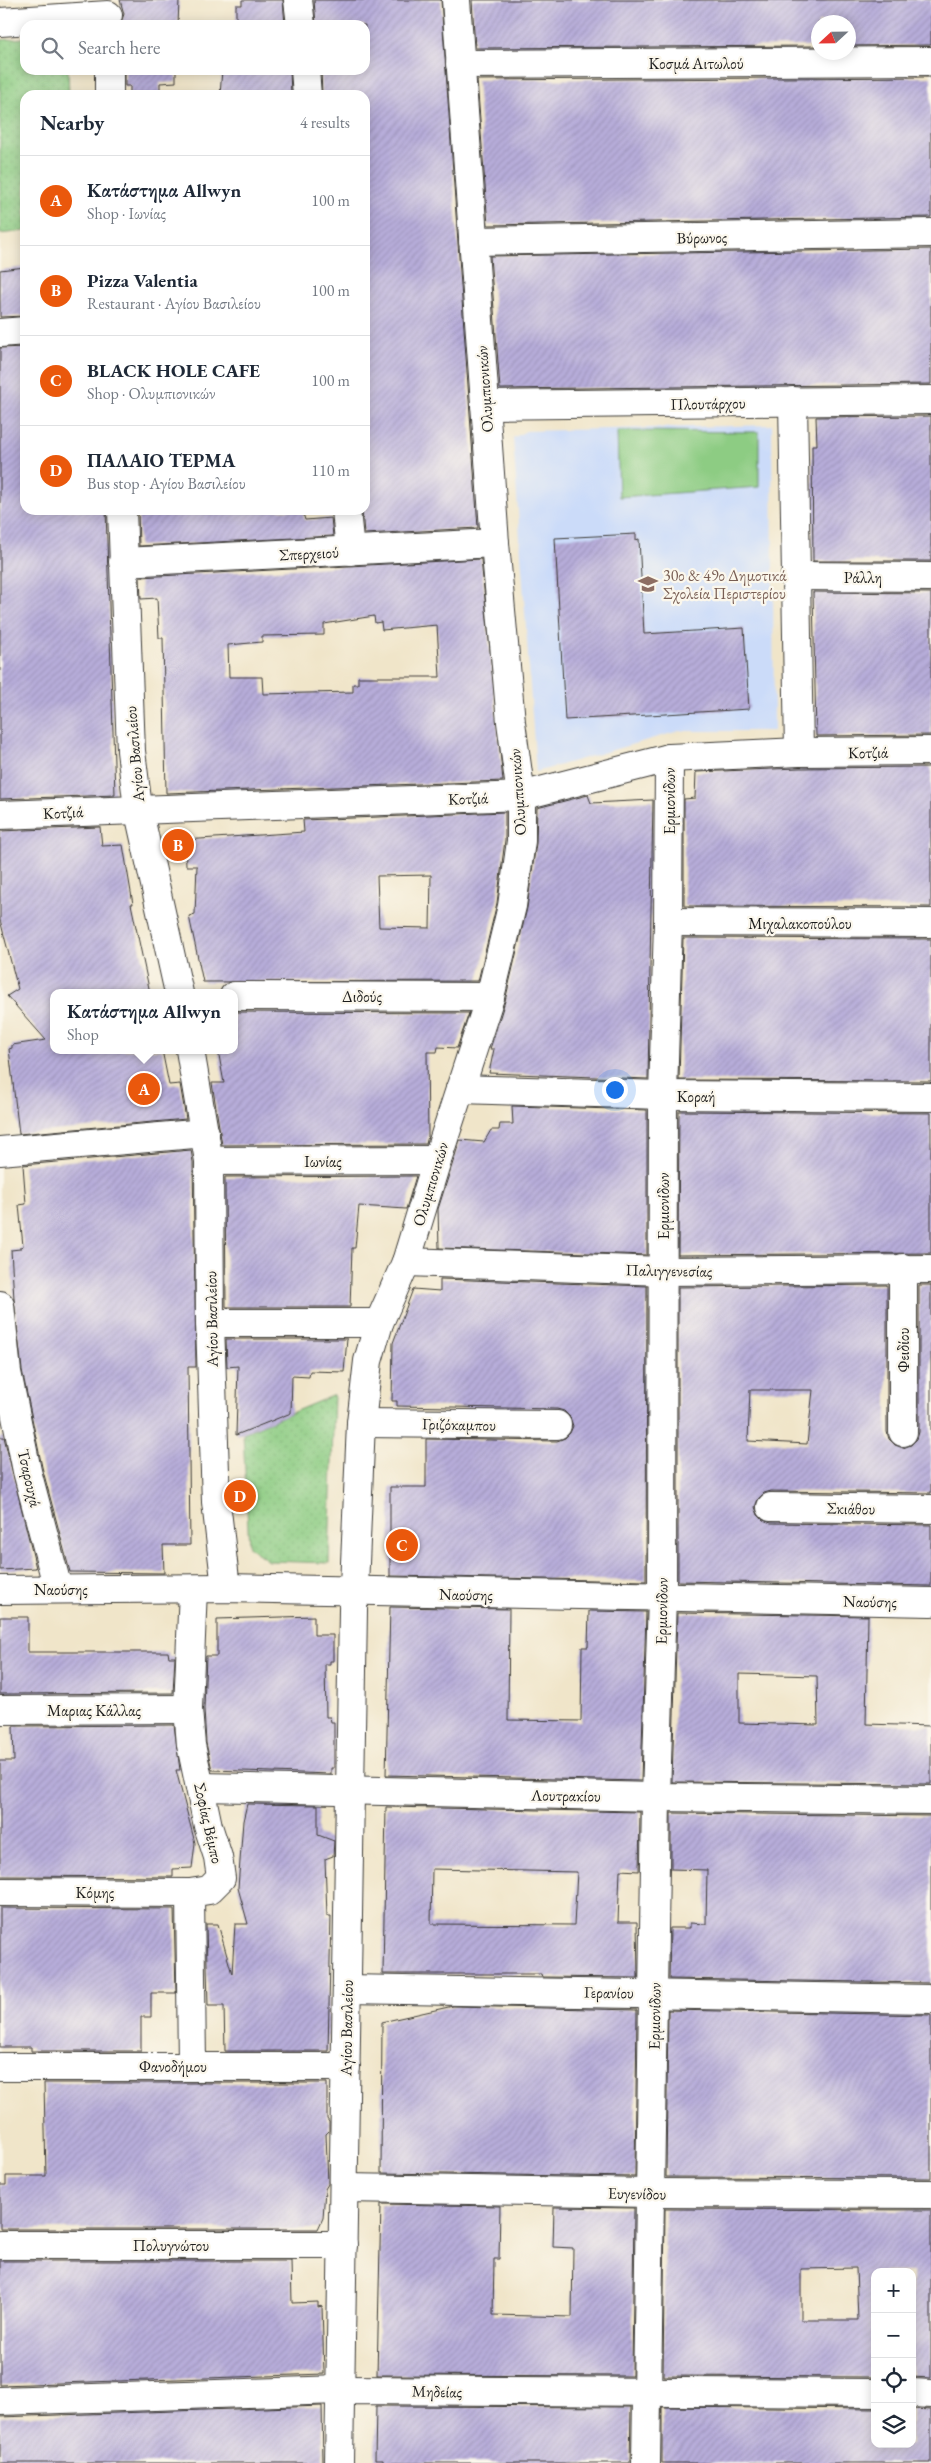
<!DOCTYPE html>
<html lang="en">
<head>
<meta charset="utf-8">
<style>
  body { margin:0; font-family:"EB Garamond",serif; background:#f6f6f7; color:#1f2937 }
  .controls { position:absolute; right:15px; bottom:15px; display:grid; overflow:hidden; border-radius:10px; box-shadow:0 2px 12px #0003 }
  .controls button { width:45px; height:45px; display:grid; place-items:center; padding:0; border:0; border-bottom:1px solid #e0e1e3; background:#fff; color:#1f2937; font:25px sans-serif }
  .compass { position:absolute; left:811px; top:15px; width:45px; height:45px; border-radius:50%; background:#fff; box-shadow:0 2px 12px #0003; rotate:248deg }
  .you { position:absolute; left:614px; top:1089px; width:18px; height:18px; margin:-12px; border:4px solid #fff; border-radius:50%; background:#1a73e8; box-shadow:0 0 0 8px #1a73e833 }
  .badge { display:grid; place-items:center; width:32px; height:32px; border-radius:50%; background:#ea580c; color:#fff; font-size:16px; font-weight:700 }
  .pin { position:absolute; translate:-50% -50%; border:2px solid #fff; box-shadow:0 1px 5px #0006 }
  .popup { position:absolute; left:50px; top:989px; width:188px; height:65px; box-sizing:border-box; display:grid; place-content:center; border-radius:10px; background:#fff; filter:drop-shadow(0 1px 4px #0005); font-size:16px; white-space:nowrap; color:#747a83 }
  .popup b { font-size:19px; color:#1f2937 }
  .popup::after { content:''; position:absolute; left:50%; top:100%; margin-left:-10px; border:10px solid transparent; border-top-color:#fff }
  .list { margin:0; padding:0; list-style:none }
  h2 { display:flex; justify-content:space-between; align-items:center; height:65px; margin:0; padding:0 20px; font-size:21px }
  h2 small { font-size:16px; font-weight:400; color:#747a83 }
  .list li { display:grid; grid-template-columns:32px 1fr auto; gap:15px; align-items:center; box-sizing:border-box; height:90px; padding:0 20px; border-top:1px solid #e0e1e3 }
  .list b { display:block; font-size:19px; white-space:nowrap }
  .list p { margin:0; font-size:16px; white-space:nowrap; color:#747a83 }
  .list em { font-size:16px; font-style:normal; color:#747a83 }
  .icon { flex:none; width:28px; height:28px; fill:none; stroke:currentColor; stroke-width:2; stroke-linecap:round; stroke-linejoin:round }
  .map { position:relative; flex:none; width:931px; height:2463px; overflow:hidden }
  .search { position:absolute; background:#fff; box-shadow:0 2px 12px #0003; left:20px; top:20px; width:350px; height:55px; display:flex; align-items:center; gap:12px; box-sizing:border-box; padding:0 18px; border-radius:15px; color:#747a83; font-size:19px }
  .panel { position:absolute; background:#fff; box-shadow:0 2px 12px #0003; left:20px; top:90px; width:350px; height:425px; border-radius:15px }
  .map>svg:first-child { display:block }
  .built { fill:#cbdbf9 }
  .grass { fill:#8dcc83; stroke:#547450 }
  .park { fill:url(#park-dots); stroke:#547450 }
  .building { fill:url(#building-hatch); fill-rule:evenodd }
  .lines { fill:none; stroke-linecap:round; stroke-linejoin:round }
  .minor-casing { stroke:#3c3a36; stroke-width:30 }
  .minor { stroke:#fff; stroke-width:28 }
  .labels { text-anchor:middle; stroke-width:4.5; stroke-linejoin:round; paint-order:stroke }
  .street-label { font-size:16px; fill:#1c1c1c; stroke:#fbf7ec }
  .education-label { font-size:16px; fill:#785e54; stroke:#fbf7ec; text-anchor:start }
</style>
</head>
<body>
<div class="map">
<svg width="931" height="2463" viewBox="0 0 931 2463">
  <defs>
    <pattern id="park-dots" width="8" height="8" patternUnits="userSpaceOnUse" patternTransform="scale(1.25)"><rect width="8" height="8" fill="#8dcc83"/><path d="M2 2h.1M6 6h.1" fill="none" stroke="#79af71" stroke-width="1.8" stroke-linecap="round"/></pattern>
    <pattern id="building-hatch" width="6" height="6" patternUnits="userSpaceOnUse" patternTransform="scale(1.25)"><rect width="6" height="6" fill="#b7adda"/><path d="M-1 1l2-2M0 6l6-6M5 7l2-2" fill="none" stroke="#9d94ba"/></pattern>
  </defs>
  <rect width="100%" height="100%" fill="#fbf7ec"/>
  <filter id="ink" filterUnits="userSpaceOnUse"><feTurbulence type="fractalNoise" baseFrequency=".02" numOctaves="2"/><feDisplacementMap in="SourceGraphic" scale="10" xChannelSelector="R" yChannelSelector="G"/><feConvolveMatrix kernelMatrix="1 2 1 2 8 2 1 2 1" color-interpolation-filters="sRGB"/></filter>
  <filter id="wash" filterUnits="userSpaceOnUse"><feTurbulence type="fractalNoise" baseFrequency=".0096" numOctaves="4" result="noise"/><feDisplacementMap in="SourceGraphic" scale="20" xChannelSelector="R" yChannelSelector="G"/><feGaussianBlur stdDeviation="1.12" result="paint"/><feColorMatrix in="noise" values="0 0 0 0 0 0 0 0 0 0 0 0 0 0 0 0 0 1.4 0 .05"/><feComposite in="paint" operator="in"/></filter>
  <g filter="url(#wash)">
    <rect width="100%" height="100%" fill="#f0e5c9"/>
    <path class="built" d="M 772,425 L 774,731 L 679,731 L 536,772 L 513,438 L 526,431 Z"/>
    <path class="grass" d="M 617,431 L 759,432 L 759,487 L 619,497 Z"/>
    <g class="park">
      <path d="M 25,38 L 25,70 L 68,70 L 69,95 L 25,95 L 25,231 L 0,234 L 0,40 Z"/>
      <path d="M 334,1395 L 329,1563 L 269,1561 L 249,1547 L 243,1433 Z"/>
    </g>
    <g id="blocks">
      <g class="building">
        <path d="M 120,0 L 179,0 L 178,25 L 120,25 L 124,14 Z"/>
        <path d="M 242,0 L 283,0 L 285,25 L 236,25 L 236,5 L 242,5 Z"/>
        <path d="M 314,0 L 441,0 L 478,528 L 364,534 L 362,510 L 365,510 L 365,95 L 322,95 L 321,70 L 365,70 L 365,25 L 316,25 Z"/>
        <path d="M 472,0 L 931,0 L 931,45 L 848,46 L 848,22 L 818,22 L 818,46 L 475,48 Z"/>
        <path d="M 125,70 L 176,70 L 176,82 L 160,83 L 160,95 L 130,95 L 130,86 L 125,86 Z"/>
        <path d="M 222,70 L 290,70 L 291,95 L 220,95 Z"/>
        <path d="M 931,77 L 931,217 L 488,225 L 477,80 Z"/>
        <path d="M 931,249 L 931,384 L 500,389 L 490,256 Z"/>
        <path d="M 25,267 L 25,316 L 0,317 L 0,270 Z"/>
        <path d="M 25,347 L 25,510 L 106,510 L 115,795 L 0,799 L 0,348 Z"/>
        <path d="M 931,416 L 931,561 L 813,561 L 812,445 L 817,445 L 816,417 Z"/>
        <path d="M 138,510 L 302,510 L 305,520 L 331,518 L 333,536 L 139,546 Z"/>
        <path d="M 636,534 L 636,540 L 639,539 L 644,634 L 744,628 L 749,709 L 565,720 L 555,538 Z"/>
        <path d="M 481,559 L 503,781 L 166,793 L 163,638 L 159,638 L 157,598 L 141,599 L 140,577 ZM 374,616 L 375,623 L 381,622 L 382,630 L 437,625 L 440,677 L 358,677 L 358,684 L 353,684 L 353,692 L 263,694 L 262,677 L 229,677 L 228,645 L 262,642 L 262,636 L 324,635 L 324,624 Z"/>
        <path d="M 813,592 L 931,593 L 931,735 L 816,736 Z"/>
        <path d="M 931,767 L 931,907 L 684,906 L 684,799 L 695,798 L 696,772 L 799,768 Z"/>
        <path d="M 588,795 L 591,803 L 653,800 L 648,1079 L 489,1073 L 494,1049 L 490,1049 L 505,1001 L 527,908 L 536,843 L 537,808 Z"/>
        <path d="M 505,812 L 505,840 L 497,903 L 478,981 L 203,982 L 189,916 L 195,914 L 197,866 L 186,866 L 185,840 L 304,832 L 303,820 ZM 431,875 L 430,928 L 379,927 L 377,876 Z"/>
        <path d="M 100,827 L 102,846 L 123,845 L 133,904 L 131,904 L 150,993 L 54,993 L 54,1050 L 162,1050 L 169,1085 L 180,1084 L 186,1119 L 19,1134 L 9,1049 L 12,1048 L 12,1045 L 46,1040 L 7,996 L 18,989 L 0,920 L 0,831 Z"/>
        <path d="M 683,938 L 931,939 L 931,1081 L 679,1080 Z"/>
        <path d="M 234,1012 L 469,1013 L 457,1048 L 438,1047 L 437,1052 L 427,1052 L 428,1136 L 426,1144 L 222,1145 L 212,1083 L 224,1083 L 218,1050 L 234,1050 Z"/>
        <path d="M 512,1106 L 647,1110 L 647,1255 L 439,1248 L 438,1209 L 460,1140 L 484,1142 L 491,1130 L 499,1130 L 500,1124 L 513,1124 Z"/>
        <path d="M 679,1111 L 931,1113 L 931,1253 L 678,1255 Z"/>
        <path d="M 191,1150 L 193,1162 L 196,1367 L 188,1367 L 190,1545 L 163,1545 L 164,1573 L 70,1572 L 42,1467 L 22,1370 L 14,1299 L 11,1250 L 20,1249 L 20,1247 L 23,1246 L 19,1205 L 26,1204 L 23,1165 Z"/>
        <path d="M 416,1176 L 406,1209 L 359,1206 L 355,1248 L 352,1248 L 350,1307 L 226,1307 L 225,1177 Z"/>
        <path d="M 440,1279 L 647,1286 L 646,1581 L 390,1576 L 390,1487 L 426,1487 L 426,1439 L 557,1441 L 565,1438 L 570,1433 L 573,1426 L 570,1417 L 564,1411 L 557,1409 L 397,1406 L 397,1401 L 392,1401 L 393,1343 L 413,1289 L 440,1291 Z"/>
        <path d="M 887,1285 L 887,1432 L 889,1439 L 895,1445 L 903,1448 L 911,1445 L 917,1439 L 919,1432 L 919,1285 L 931,1285 L 931,1493 L 771,1491 L 764,1493 L 758,1499 L 755,1507 L 758,1515 L 763,1520 L 771,1523 L 931,1525 L 931,1586 L 678,1581 L 678,1287 ZM 750,1390 L 813,1390 L 807,1444 L 748,1441 Z"/>
        <path d="M 226,1339 L 347,1339 L 344,1372 L 310,1371 L 309,1377 L 292,1376 L 291,1413 L 236,1435 L 238,1366 L 227,1367 Z"/>
        <path d="M 0,1437 L 4,1437 L 36,1568 L 0,1570 Z"/>
        <path d="M 390,1607 L 509,1609 L 508,1720 L 581,1721 L 582,1647 L 588,1647 L 589,1611 L 646,1612 L 641,1781 L 386,1775 Z"/>
        <path d="M 677,1613 L 868,1616 L 866,1724 L 931,1726 L 931,1784 L 672,1782 ZM 739,1674 L 817,1676 L 818,1725 L 739,1723 Z"/>
        <path d="M 314,1616 L 314,1635 L 333,1635 L 333,1661 L 330,1661 L 330,1664 L 325,1664 L 326,1717 L 330,1717 L 331,1722 L 334,1722 L 334,1768 L 331,1768 L 331,1774 L 212,1770 L 206,1743 L 204,1709 L 206,1656 L 217,1656 L 217,1619 Z"/>
        <path d="M 0,1617 L 28,1617 L 28,1652 L 168,1652 L 169,1657 L 175,1657 L 173,1693 L 0,1694 Z"/>
        <path d="M 174,1725 L 180,1770 L 176,1770 L 195,1843 L 192,1868 L 173,1869 L 173,1877 L 0,1876 L 0,1761 L 14,1761 L 13,1726 Z"/>
        <path d="M 247,1804 L 318,1805 L 318,1835 L 334,1841 L 333,1856 L 325,1859 L 327,1916 L 331,1916 L 328,2051 L 225,2051 L 224,2006 L 208,2006 L 206,1924 L 218,1924 L 232,1974 L 235,1924 L 248,1924 L 238,1888 L 243,1821 Z"/>
        <path d="M 386,1807 L 640,1812 L 639,1871 L 620,1870 L 618,1922 L 637,1922 L 638,1978 L 542,1977 L 541,1974 L 383,1974 ZM 432,1869 L 577,1872 L 574,1925 L 431,1924 Z"/>
        <path d="M 671,1813 L 931,1816 L 931,1983 L 669,1979 L 670,1928 L 690,1928 L 690,1923 L 706,1924 L 707,1870 L 671,1869 Z"/>
        <path d="M 0,1908 L 174,1909 L 176,1993 L 151,1993 L 151,2017 L 141,2017 L 141,2051 L 31,2051 L 31,2047 L 0,2047 Z"/>
        <path d="M 453,2006 L 637,2010 L 635,2177 L 381,2173 L 382,2022 Z"/>
        <path d="M 668,2010 L 931,2015 L 931,2178 L 666,2177 Z"/>
        <path d="M 44,2083 L 327,2083 L 327,2119 L 329,2122 L 329,2131 L 326,2134 L 328,2184 L 325,2189 L 323,2218 L 318,2229 L 0,2229 L 0,2185 L 6,2185 L 6,2176 L 46,2176 Z"/>
        <path d="M 381,2204 L 500,2206 L 499,2259 L 494,2259 L 493,2315 L 572,2317 L 573,2248 L 553,2247 L 554,2207 L 634,2208 L 632,2376 L 377,2375 Z"/>
        <path d="M 665,2209 L 931,2210 L 931,2378 L 912,2377 L 912,2272 L 875,2272 L 875,2377 L 663,2376 ZM 856,2268 L 858,2320 L 801,2320 L 801,2269 Z"/>
        <path d="M 0,2261 L 291,2261 L 292,2303 L 318,2302 L 318,2307 L 322,2306 L 324,2374 L 0,2385 Z"/>
        <path d="M 322,2406 L 323,2463 L 0,2463 L 0,2417 Z"/>
        <path d="M 376,2406 L 631,2407 L 630,2463 L 383,2463 L 383,2460 L 375,2460 Z"/>
        <path d="M 662,2407 L 875,2409 L 875,2444 L 912,2444 L 912,2409 L 931,2410 L 931,2463 L 662,2463 Z"/>
      </g>
    </g>
  </g>
  <g filter="url(#ink)">
    <use href="#blocks" fill-opacity="0" stroke="#3c3a36" stroke-width="1"/>
    <g class="lines">
      <defs>
        <g id="minor">
          <path d="M 298,0 L 301,25"/>
          <path d="M 0,22 L 108,15"/>
          <path d="M 460,64 L 931,61"/>
          <path d="M 109,70 L 109,95"/>
          <path d="M 305,70 L 307,95"/>
          <path d="M 473,241 L 931,233"/>
          <path d="M 0,333 L 25,331"/>
          <path d="M 793,401 L 799,752"/>
          <path d="M 485,405 L 931,400"/>
          <path d="M 122,510 L 131,751 L 138,808 L 179,993"/>
          <path d="M 346,510 L 350,551"/>
          <path d="M 123,562 L 495,543"/>
          <path d="M 795,576 L 931,577"/>
          <path d="M 0,815 L 521,796 L 669,758 L 799,752 L 931,751"/>
          <path d="M 668,922 L 931,923"/>
          <path d="M 234,996 L 490,997"/>
          <path d="M 190,1050 L 209,1161 L 210,1323 L 216,1502 L 226,1588"/>
          <path d="M 460,1089 L 663,1095 L 931,1097"/>
          <path d="M 0,1151 L 205,1133"/>
          <path d="M 209,1161 L 437,1160"/>
          <path d="M 406,1262 L 663,1271 L 931,1269"/>
          <path d="M 0,1305 L 7,1372 L 27,1471 L 58,1589"/>
          <path d="M 210,1323 L 379,1323"/>
          <path d="M 361,1423 L 557,1425"/>
          <path d="M 903,1432 L 903,1268"/>
          <path d="M 771,1507 L 931,1509"/>
          <path d="M 0,1590 L 226,1588 L 931,1602"/>
          <path d="M 0,1710 L 188,1709"/>
          <path d="M 201,1787 L 656,1797 L 931,1800"/>
          <path d="M 0,1892 L 190,1893"/>
          <path d="M 347,1989 L 931,1999"/>
          <path d="M 192,2066 L 190,1893 L 209,1890 L 221,1878 L 218,1857 L 208,1826 L 191,1745 L 188,1709 L 193,1589"/>
          <path d="M 0,2067 L 346,2067"/>
          <path d="M 344,2188 L 651,2193 L 931,2194"/>
          <path d="M 0,2245 L 343,2245"/>
          <path d="M 912,2393 L 931,2394"/>
          <path d="M 0,2401 L 340,2390 L 875,2393"/>
          <path d="M 339,2463 L 353,1610 L 361,1423 L 368,1361 L 379,1323 L 406,1262 L 437,1160 L 490,997 L 512,906 L 521,841 L 521,796 L 511,722 L 495,543 L 456,0"/>
          <path d="M 646,2463 L 656,1797 L 662,1596 L 663,1095 L 668,922 L 669,758"/>
        </g>
      </defs>
      <use href="#minor" class="minor-casing"/>
      <use href="#minor" class="minor"/>
    </g>
  </g>
  <defs>
    <symbol id="school-bare" viewBox="-9 -9 18 18"><path d="M0-5L7-2L0 1L-7-2ZM-4 1L0 2.5L4 1V4Q0 6-4 4Z" fill="#8d6e63" stroke="#fbf7ec" stroke-width="2.5" paint-order="stroke"/></symbol>
  </defs>
  <g fill-rule="evenodd">
    <use href="#school-bare" x="634" y="570" width="28" height="28"/>
  </g>
  <g class="labels">
    <g class="street-label">
      <text x="696" y="69">Κοσμά Αιτωλού</text>
      <text transform="translate(702 237) rotate(-1)" y="6">Βύρωνος</text>
      <text transform="translate(484 389) rotate(-94)" y="6">Ολυμπιονικών</text>
      <text transform="translate(708 403) rotate(-1)" y="6">Πλουτάρχου</text>
      <text transform="translate(309 553) rotate(-3)" y="6">Σπερχειού</text>
      <text x="863" y="583">Ράλλη</text>
      <text transform="translate(868 752) rotate(-1)" y="6">Κοτζιά</text>
      <text transform="translate(134 754) rotate(-95)" y="6">Αγίου Βασιλείου</text>
      <text transform="translate(517 792) rotate(-94)" y="6">Ολυμπιονικών</text>
      <text transform="translate(468 798) rotate(-2)" y="6">Κοτζιά</text>
      <text transform="translate(669 801) rotate(-90)" y="6">Ερμιονίδων</text>
      <text transform="translate(63 812) rotate(-3)" y="6">Κοτζιά</text>
      <text x="800" y="929">Μιχαλακοπούλου</text>
      <text x="362" y="1002">Διδούς</text>
      <text x="696" y="1102">Κοραή</text>
      <text x="323" y="1167">Ιωνίας</text>
      <text transform="translate(430 1184) rotate(-73)" y="6">Ολυμπιονικών</text>
      <text transform="translate(663 1206) rotate(-90)" y="6">Ερμιονίδων</text>
      <text transform="translate(669 1270) rotate(1)" y="6">Παλιγγενεσίας</text>
      <text transform="translate(211 1319) rotate(-91)" y="6">Αγίου Βασιλείου</text>
      <text transform="translate(903 1350) rotate(-90)" y="6">Φειδίου</text>
      <text transform="translate(459 1424) rotate(1)" y="6">Γριζόκαμπου</text>
      <text transform="translate(30 1478) rotate(77)" y="6">Τσαρουχά</text>
      <text transform="translate(851 1508) rotate(1)" y="6">Σκιάθου</text>
      <text x="61" y="1595">Ναούσης</text>
      <text transform="translate(466 1594) rotate(1)" y="6">Ναούσης</text>
      <text transform="translate(870 1601) rotate(1)" y="6">Ναούσης</text>
      <text transform="translate(661 1611) rotate(-89)" y="6">Ερμιονίδων</text>
      <text x="94" y="1716">Μαριας Κάλλας</text>
      <text transform="translate(566 1795) rotate(1)" y="6">Λουτρακίου</text>
      <text transform="translate(209 1823) rotate(77)" y="6">Σοφίας Βέμπο</text>
      <text x="95" y="1898">Κόμης</text>
      <text transform="translate(609 1992) rotate(1)" y="6">Γερανίου</text>
      <text transform="translate(654 2016) rotate(-89)" y="6">Ερμιονίδων</text>
      <text transform="translate(346 2028) rotate(-89)" y="6">Αγίου Βασιλείου</text>
      <text x="173" y="2072">Φανοδήμου</text>
      <text transform="translate(637 2193) rotate(1)" y="6">Ευγενίδου</text>
      <text x="171" y="2251">Πολυγνώτου</text>
      <text transform="translate(437 2391) rotate(1)" y="6">Μηδείας</text>
    </g>
    <g class="education-label">
      <text x="663" y="581">30ο &amp; 49ο Δημοτικά<tspan x="663" dy="18">Σχολεία Περιστερίου</tspan></text>
    </g>
  </g>
</svg>
<div class="controls">
<button>+</button>
<button>−</button>
<button><svg class="icon" aria-label="locate" viewBox="0 0 24 24"><circle cx="12" cy="12" r="6"/><path d="M12 2v4M12 18v4M2 12h4M18 12h4"/></svg></button>
<button><svg class="icon" aria-label="layers" viewBox="0 0 24 24"><path d="M12 4l9 5-9 5-9-5zM3 14l9 5 9-5"/></svg></button>
</div>
<svg class="compass" viewBox="-18 -18 36 36"><path d="M0-13l5 13h-10z" fill="#e53935"/><path d="M0 13l5-13h-10z" fill="#747a83"/></svg>
<div class="you"></div>
<div class="pin badge" style="left:144px;top:1089px">A</div>
<div class="popup"><b>Κατάστημα Allwyn</b>Shop</div>
<div class="pin badge" style="left:178px;top:845px">B</div>
<div class="pin badge" style="left:402px;top:1545px">C</div>
<div class="pin badge" style="left:240px;top:1496px">D</div>
<div class="search"><svg class="icon" aria-label="search" viewBox="0 0 24 24"><circle cx="10" cy="10" r="6"/><path d="M15 15l6 6"/></svg>Search here</div>
<section class="panel">
<h2>Nearby<small>4 results</small></h2>
<ul class="list">
<li><span class="badge">A</span><div><b>Κατάστημα Allwyn</b><p>Shop · Ιωνίας</p></div><em>100 m</em></li>
<li><span class="badge">B</span><div><b>Pizza Valentia</b><p>Restaurant · Αγίου Βασιλείου</p></div><em>100 m</em></li>
<li><span class="badge">C</span><div><b>BLACK HOLE CAFE</b><p>Shop · Ολυμπιονικών</p></div><em>100 m</em></li>
<li><span class="badge">D</span><div><b>ΠΑΛΑΙΟ ΤΕΡΜΑ</b><p>Bus stop · Αγίου Βασιλείου</p></div><em>110 m</em></li>
</ul>
</section>
</div>
</body>
</html>
